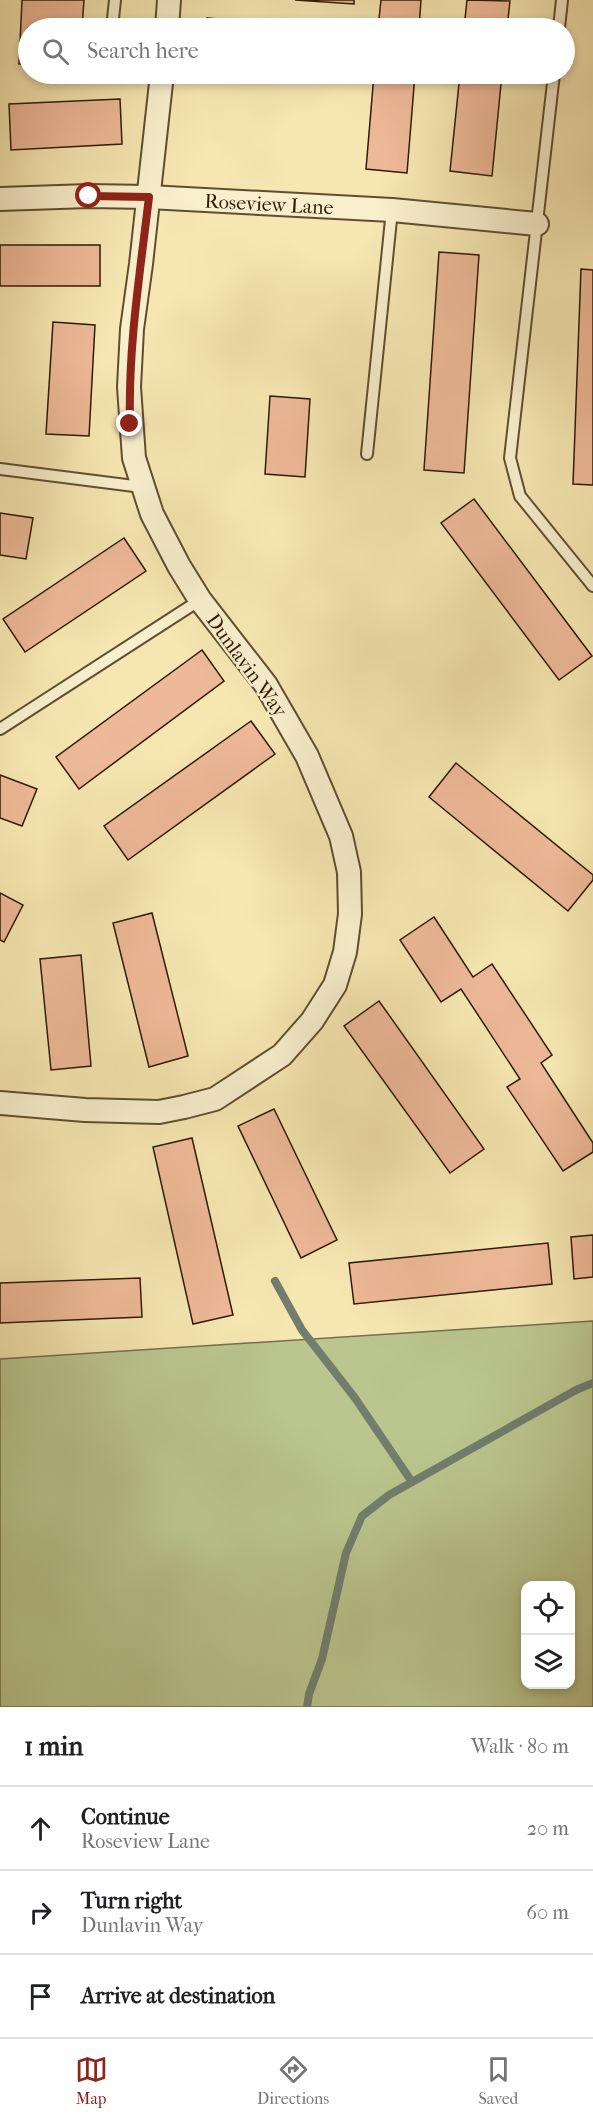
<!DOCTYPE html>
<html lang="en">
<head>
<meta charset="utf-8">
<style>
  body { margin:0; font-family:"IM FELL French Canon",serif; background:#f6f6f6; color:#202124 }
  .controls { position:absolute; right:18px; bottom:18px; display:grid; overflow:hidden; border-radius:12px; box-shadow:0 3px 9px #0003 }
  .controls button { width:54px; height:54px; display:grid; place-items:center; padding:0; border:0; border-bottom:2px solid #e0e0e0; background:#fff; color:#202124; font:30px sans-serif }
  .stop { position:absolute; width:18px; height:18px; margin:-14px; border:4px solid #8f2418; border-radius:50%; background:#fff }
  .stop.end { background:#8f2418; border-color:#fff; box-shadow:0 2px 6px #0008 }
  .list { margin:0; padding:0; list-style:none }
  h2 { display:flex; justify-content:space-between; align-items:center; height:78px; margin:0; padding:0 24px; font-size:26px }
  h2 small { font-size:20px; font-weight:400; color:#757577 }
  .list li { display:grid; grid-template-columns:39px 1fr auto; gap:18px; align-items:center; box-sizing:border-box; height:84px; padding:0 24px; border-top:2px solid #e0e0e0 }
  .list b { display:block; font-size:22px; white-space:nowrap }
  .list p { margin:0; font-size:20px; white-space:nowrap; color:#757577 }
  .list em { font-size:20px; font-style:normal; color:#757577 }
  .icon { flex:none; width:33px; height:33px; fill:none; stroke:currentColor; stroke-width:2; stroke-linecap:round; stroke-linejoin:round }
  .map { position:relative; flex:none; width:593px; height:1707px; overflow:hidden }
  .search { position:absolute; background:#fff; box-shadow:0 3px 9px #0003; left:18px; right:18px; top:18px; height:66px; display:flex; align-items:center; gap:15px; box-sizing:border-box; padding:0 21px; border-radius:33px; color:#757577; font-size:22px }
  .sheet { height:330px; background:#fff }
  nav { display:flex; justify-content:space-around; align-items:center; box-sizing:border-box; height:84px; border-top:2px solid #e0e0e0; background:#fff; font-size:16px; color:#757577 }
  nav a { display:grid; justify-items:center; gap:3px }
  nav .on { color:#8f2418 }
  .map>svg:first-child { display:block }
  .green { fill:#bac68e; stroke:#747048; stroke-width:1.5; fill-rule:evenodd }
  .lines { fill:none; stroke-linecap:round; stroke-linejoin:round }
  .stream { stroke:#727d6e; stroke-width:8 }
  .building { fill:#eeb998; stroke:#2d1b03; stroke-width:1.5 }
  .lane-casing { stroke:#5f4e2f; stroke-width:14 }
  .street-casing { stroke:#5f4e2f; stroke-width:26 }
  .lane { stroke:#f9efcd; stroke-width:10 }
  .street { stroke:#f9efcd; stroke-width:22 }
  .route { stroke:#8f2418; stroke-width:8 }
  .labels { text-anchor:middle; stroke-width:5; stroke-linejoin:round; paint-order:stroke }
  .street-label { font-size:20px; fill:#2d1b03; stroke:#f9efcd }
</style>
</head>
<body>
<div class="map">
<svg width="593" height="1707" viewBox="0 0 593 1707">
  <rect width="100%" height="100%" fill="#f6e7b2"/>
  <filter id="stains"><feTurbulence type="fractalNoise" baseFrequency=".00333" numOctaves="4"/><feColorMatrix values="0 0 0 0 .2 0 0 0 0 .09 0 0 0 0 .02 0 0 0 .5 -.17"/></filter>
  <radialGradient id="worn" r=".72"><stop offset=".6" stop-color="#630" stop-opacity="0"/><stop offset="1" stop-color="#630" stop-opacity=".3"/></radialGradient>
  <path class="green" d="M 593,1321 L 593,1707 L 0,1707 L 0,1359 ZM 526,1586 L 570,1586 L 570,1684 L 526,1684 Z"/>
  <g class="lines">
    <g class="stream">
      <path d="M 275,1281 L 302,1330 L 355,1398 L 412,1482"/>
      <path d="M 307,1707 L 309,1694 L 322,1659 L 346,1553 L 362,1516 L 389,1495 L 576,1390 L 593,1383"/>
    </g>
  </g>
  <g class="building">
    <path d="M 22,0 L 84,0 L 82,28 L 28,28 L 28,64 L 19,64 Z"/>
    <path d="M 295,0 L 354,0 L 354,4 Z"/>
    <path d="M 381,0 L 421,0 L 419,28 L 378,28 Z"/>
    <path d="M 467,0 L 510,1 L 507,28 L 464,28 Z"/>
    <path d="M 207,18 L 315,27 L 315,28 L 206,28 Z"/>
    <path d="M 374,74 L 415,74 L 407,173 L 366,169 Z"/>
    <path d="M 460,74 L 502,74 L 492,176 L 450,171 Z"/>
    <path d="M 120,99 L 122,144 L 11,150 L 9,104 Z"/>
    <rect x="0" y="245" width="100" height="41"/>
    <path d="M 439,252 L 479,255 L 464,473 L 424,470 Z"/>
    <path d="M 581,269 L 593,270 L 593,485 L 573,484 Z"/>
    <path d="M 53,322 L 95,325 L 89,436 L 46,434 Z"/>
    <path d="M 270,396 L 310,399 L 305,477 L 265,474 Z"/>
    <path d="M 474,499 L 592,656 L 559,680 L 441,523 Z"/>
    <path d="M 0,513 L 33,518 L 26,559 L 0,555 Z"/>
    <path d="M 124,538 L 146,571 L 25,652 L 3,619 Z"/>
    <path d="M 202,650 L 224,681 L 79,789 L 56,757 Z"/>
    <path d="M 251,721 L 275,754 L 128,860 L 104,826 Z"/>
    <path d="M 456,763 L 593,875 L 593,880 L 568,911 L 429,797 Z"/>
    <path d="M 0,775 L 37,789 L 22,826 L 0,818 Z"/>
    <path d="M 0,893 L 23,905 L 4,942 L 0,940 Z"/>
    <path d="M 152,913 L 188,1056 L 149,1067 L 113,923 Z"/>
    <path d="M 434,917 L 473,977 L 492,964 L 552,1055 L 541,1063 L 593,1143 L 593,1152 L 563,1171 L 507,1087 L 520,1079 L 461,989 L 441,1002 L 400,940 Z"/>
    <path d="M 81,955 L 91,1066 L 51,1070 L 40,959 Z"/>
    <path d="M 379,1001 L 484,1149 L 450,1173 L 344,1026 Z"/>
    <path d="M 274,1109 L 337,1240 L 301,1258 L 238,1126 Z"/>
    <path d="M 192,1138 L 233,1315 L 193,1324 L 153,1147 Z"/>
    <path d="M 593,1235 L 593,1277 L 574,1279 L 571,1237 Z"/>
    <path d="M 548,1243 L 552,1284 L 354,1304 L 349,1263 Z"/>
    <path d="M 140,1278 L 142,1317 L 0,1323 L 0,1283 Z"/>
  </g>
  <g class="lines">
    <defs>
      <g id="lane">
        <path d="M 112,28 L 115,0"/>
        <path d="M 559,28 L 562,0"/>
        <path d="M 554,74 L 510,458 L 520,496 L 593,586"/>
        <path d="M 367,454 L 392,210"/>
        <path d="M 0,469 L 142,487"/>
        <path d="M 0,729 L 200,600"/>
      </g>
      <g id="street">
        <path d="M 167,28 L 169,0"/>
        <path d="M 0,199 L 89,196 L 149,197 L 392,210 L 537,224"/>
        <path d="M 0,1103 L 85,1110 L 159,1112 L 184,1107 L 215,1099 L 282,1055 L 312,1021 L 335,985 L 345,952 L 350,914 L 349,872 L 341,836 L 307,756 L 266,685 L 200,600 L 179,566 L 152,514 L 134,458 L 129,387 L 132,329 L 141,264 L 162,74"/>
      </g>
    </defs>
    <use href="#lane" class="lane-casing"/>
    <use href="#street" class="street-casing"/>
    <use href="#lane" class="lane"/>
    <use href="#street" class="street"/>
  </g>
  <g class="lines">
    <path class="route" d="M 89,196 L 149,197 C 140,273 128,347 130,424"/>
  </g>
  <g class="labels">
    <g class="street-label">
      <text transform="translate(269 204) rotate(3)" y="7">Roseview Lane</text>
      <text transform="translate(247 665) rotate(54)" y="7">Dunlavin Way</text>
    </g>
  </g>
  <rect width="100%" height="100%" filter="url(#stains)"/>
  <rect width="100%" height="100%" fill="url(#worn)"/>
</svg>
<div class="controls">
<button><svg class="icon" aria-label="locate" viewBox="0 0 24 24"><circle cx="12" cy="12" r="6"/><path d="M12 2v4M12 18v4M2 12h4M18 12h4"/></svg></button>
<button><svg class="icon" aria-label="layers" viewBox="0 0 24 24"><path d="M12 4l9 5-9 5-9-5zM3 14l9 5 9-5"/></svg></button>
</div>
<div class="stop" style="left:89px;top:196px"></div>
<div class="stop end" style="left:130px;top:424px"></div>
<div class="search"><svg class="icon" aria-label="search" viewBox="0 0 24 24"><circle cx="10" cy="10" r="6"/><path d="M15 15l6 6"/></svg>Search here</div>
</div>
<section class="sheet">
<h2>1 min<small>Walk · 80 m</small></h2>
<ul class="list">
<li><svg class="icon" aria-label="ahead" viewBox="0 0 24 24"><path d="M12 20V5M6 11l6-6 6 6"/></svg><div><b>Continue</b><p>Roseview Lane</p></div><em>20 m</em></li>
<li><svg class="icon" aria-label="right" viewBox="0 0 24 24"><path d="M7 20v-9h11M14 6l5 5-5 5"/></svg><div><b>Turn right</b><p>Dunlavin Way</p></div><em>60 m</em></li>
<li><svg class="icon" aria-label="arrive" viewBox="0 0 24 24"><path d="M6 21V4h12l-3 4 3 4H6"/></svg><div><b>Arrive at destination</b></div></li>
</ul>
</section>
<nav>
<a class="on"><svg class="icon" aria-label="map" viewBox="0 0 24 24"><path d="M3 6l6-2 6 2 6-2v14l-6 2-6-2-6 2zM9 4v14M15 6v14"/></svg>Map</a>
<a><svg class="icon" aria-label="directions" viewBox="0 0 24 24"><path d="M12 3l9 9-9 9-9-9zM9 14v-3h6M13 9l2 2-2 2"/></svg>Directions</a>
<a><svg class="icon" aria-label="saved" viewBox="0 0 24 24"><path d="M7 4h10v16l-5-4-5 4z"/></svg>Saved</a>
</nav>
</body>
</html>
